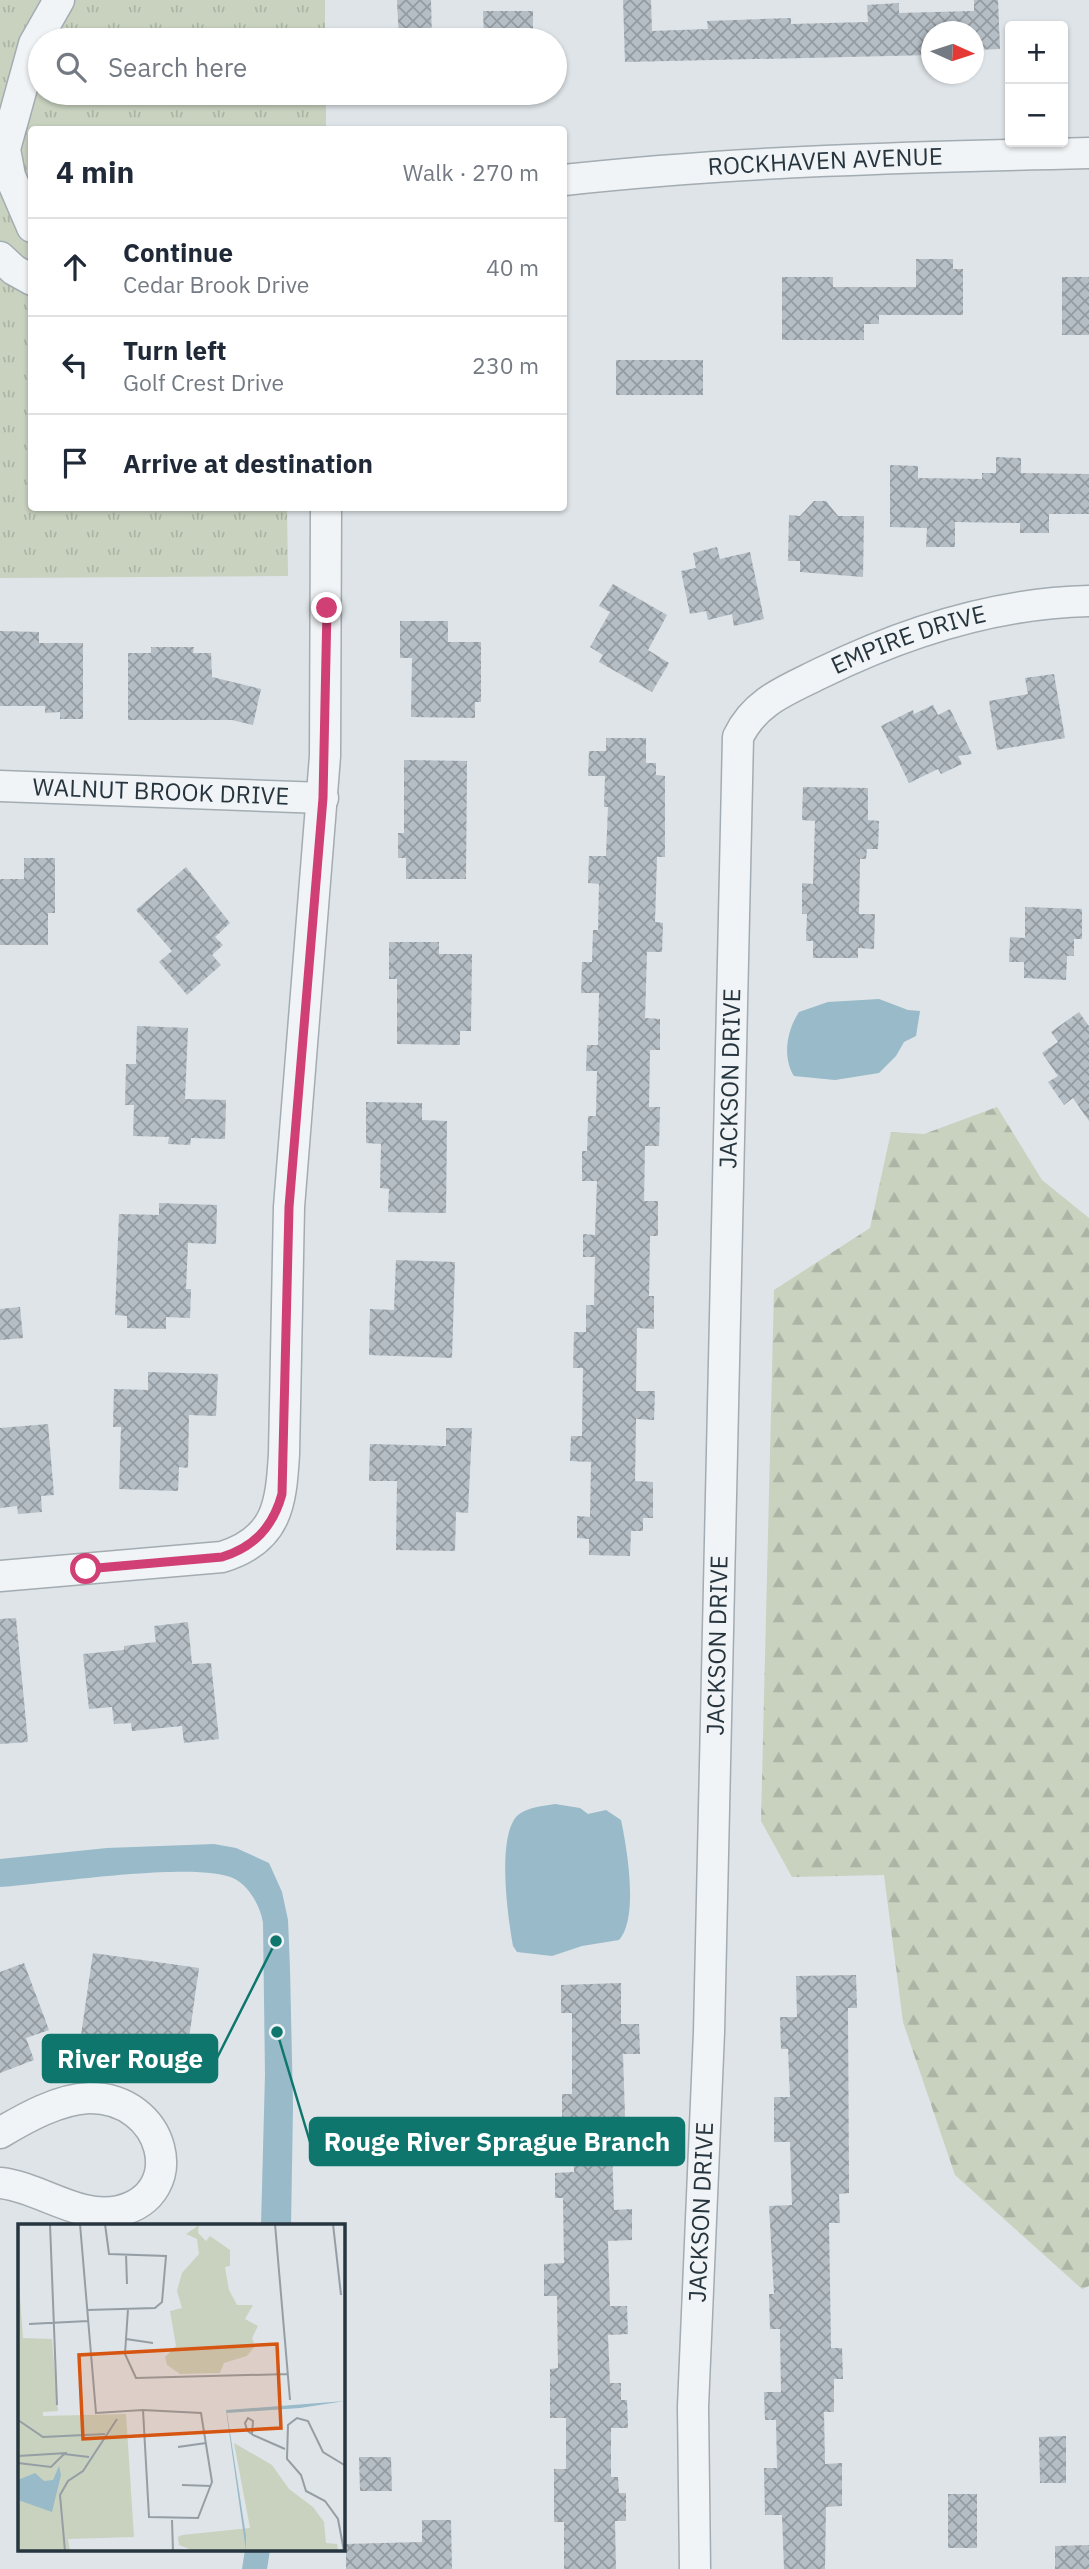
<!DOCTYPE html>
<html lang="en">
<head>
<meta charset="utf-8">
<style>
  body { margin:0; font-family:"IBM Plex Sans",sans-serif; background:#f2f2f3; color:#1f2937 }
  .controls { position:absolute; right:21px; top:21px; display:grid; overflow:hidden; border-radius:7px; box-shadow:0 2px 5px #0004 }
  .controls button { width:63px; height:63px; display:grid; place-items:center; padding:0; border:0; border-bottom:2px solid #e0e1e3; background:#fff; color:#1f2937; font:35px sans-serif }
  .compass { position:absolute; left:921px; top:21px; width:63px; height:63px; border-radius:50%; background:#fff; box-shadow:0 2px 5px #0004; rotate:93deg }
  .stop { position:absolute; width:21px; height:21px; margin:-16px; border:5px solid #d04075; border-radius:50%; background:#fff }
  .stop.end { background:#d04075; border-color:#fff; box-shadow:0 2px 7px #0008 }
  .list { margin:0; padding:0; list-style:none }
  h2 { display:flex; justify-content:space-between; align-items:center; height:91px; margin:0; padding:0 28px; font-size:30px }
  h2 small { font-size:23px; font-weight:400; color:#747a83 }
  .list li { display:grid; grid-template-columns:46px 1fr auto; gap:21px; align-items:center; box-sizing:border-box; height:98px; padding:0 28px; border-top:2px solid #e0e1e3 }
  .list b { display:block; font-size:26px; white-space:nowrap }
  .list p { margin:0; font-size:23px; white-space:nowrap; color:#747a83 }
  .list em { font-size:23px; font-style:normal; color:#747a83 }
  .icon { flex:none; width:38px; height:38px; fill:none; stroke:currentColor; stroke-width:2; stroke-linecap:round; stroke-linejoin:round }
  .map { position:relative; flex:none; width:1089px; height:2569px; overflow:hidden }
  .search { position:absolute; background:#fff; box-shadow:0 2px 5px #0004; left:28px; top:28px; width:539px; height:77px; display:flex; align-items:center; gap:18px; box-sizing:border-box; padding:0 24px; border-radius:38px; color:#747a83; font-size:26px }
  .panel { position:absolute; background:#fff; box-shadow:0 2px 5px #0004; left:28px; top:126px; width:539px; height:385px; border-radius:7px }
  .map>svg:first-child { display:block }
  .grass { fill:url(#grass-tufts) }
  .forest { fill:url(#forest-firs) }
  .water { fill:#98bac9 }
  .building { fill:url(#building-cross-hatch) }
  .lines { fill:none; stroke-linecap:round; stroke-linejoin:round }
  .minor-casing { stroke:#a3acb2; stroke-width:33 }
  .minor { stroke:#f1f4f6; stroke-width:30 }
  .route { stroke:#d04075; stroke-width:9 }
  .labels { text-anchor:middle; stroke-width:7; stroke-linejoin:round; paint-order:stroke }
  .street-label { font-size:24px; fill:#27353f; stroke:#edf2f5 }
  .inset-road { fill:none; stroke:#959ea4; stroke-width:2 }
  .view { fill:#d55511; fill-opacity:0.15; stroke:#d55511; stroke-width:3.5 }
  .inset-edge { fill:none; stroke:#27353f; stroke-width:3.5 }
  .leader { fill:none; stroke:#0f766e; stroke-width:2.5 }
  .callout-dot { fill:#0f766e; stroke:#edf2f5; stroke-width:2.5 }
  .callout { fill:#0f766e; stroke:#0f766e; stroke-width:2.5 }
  .callout-label { font-size:26px; text-anchor:middle; font-weight:bold; fill:#fff }
</style>
</head>
<body>
<div class="map">
<svg width="1089" height="2569" viewBox="0 0 1089 2569">
  <defs>
    <pattern id="grass-tufts" width="24" height="20" patternUnits="userSpaceOnUse" patternTransform="scale(1.75)"><rect width="24" height="20" fill="#c8d2bf"/><path d="M3 7l-1-3M5 7V3M7 7l1-3M15 17l-1-3M17 17v-4M19 17l1-3" fill="none" stroke="#acb5a5"/></pattern>
    <pattern id="forest-firs" width="22" height="20" patternUnits="userSpaceOnUse" patternTransform="scale(1.75)"><rect width="22" height="20" fill="#c8d2bf"/><path d="M5 1l3.5 6h-7zM16 11l3.5 6h-7z" fill="#acb5a5"/></pattern>
    <pattern id="building-cross-hatch" width="8" height="8" patternUnits="userSpaceOnUse" patternTransform="scale(1.75)"><rect width="8" height="8" fill="#b5bec5"/><path d="M0 0l8 8M0 8l8-8" fill="none" stroke="#939ba1"/></pattern>
  </defs>
  <rect width="100%" height="100%" fill="#dee4e8"/>
  <path class="grass" d="M 0,0 L 325,0 L 325,40 L 40,40 L 40,93 L 326,93 L 326,129 L 32,130 L 32,508 L 287,508 L 288,576 L 0,578 Z"/>
  <path class="forest" d="M 997,1107 L 1042,1180 L 1089,1218 L 1089,2286 L 1082,2289 L 955,2175 L 903,2022 L 884,1875 L 792,1877 L 761,1821 L 774,1290 L 870,1228 L 891,1132 L 924,1134 Z"/>
  <g class="water">
    <path d="M 879,999 L 908,1010 L 920,1011 L 916,1036 L 904,1042 L 896,1056 L 879,1073 L 835,1080 L 794,1076 C 782,1057 787,1030 799,1012 L 828,1002 Z"/>
    <path d="M 555,1804 L 580,1808 L 588,1814 L 606,1810 L 621,1820 C 627,1848 639,1918 619,1940 L 582,1946 L 552,1956 L 517,1952 L 513,1946 C 508,1919 496,1835 518,1815 C 528,1807 543,1806 555,1804 Z"/>
    <path d="M 214,1844 L 236,1848 L 269,1863 L 282,1892 L 288,1920 L 290,1969 L 293,2106 L 291,2226 L 261,2226 L 265,2074 L 263,1923 C 261,1908 250,1887 235,1879 C 201,1860 47,1884 0,1887 L 0,1859 L 107,1848 Z"/>
    <path d="M 245,2550 L 270,2550 L 267,2569 L 242,2569 Z"/>
  </g>
  <g class="building">
    <path d="M 397,0 L 431,0 L 432,40 L 399,40 Z"/>
    <path d="M 623,0 L 651,0 L 652,31 L 708,29 L 707,21 L 791,18 L 791,24 L 868,22 L 867,5 L 899,3 L 899,13 L 974,11 L 974,0 L 998,0 L 1000,49 L 975,50 L 975,32 L 932,32 L 932,55 L 625,62 Z"/>
    <path d="M 483,11 L 533,11 L 533,40 L 484,40 Z"/>
    <path d="M 916,259 L 953,259 L 953,269 L 963,269 L 963,315 L 879,315 L 879,324 L 864,324 L 864,340 L 782,340 L 782,277 L 833,277 L 833,287 L 916,287 Z"/>
    <rect x="1062" y="277" width="27" height="58"/>
    <rect x="616" y="360" width="87" height="35"/>
    <path d="M 996,457 L 1021,458 L 1021,473 L 1089,474 L 1089,514 L 1049,514 L 1049,533 L 1020,533 L 1020,523 L 955,522 L 955,547 L 926,547 L 927,528 L 890,527 L 890,465 L 918,466 L 918,478 L 982,479 L 982,473 L 996,473 Z"/>
    <path d="M 814,501 L 826,501 L 838,516 L 864,516 L 863,577 L 800,572 L 800,561 L 788,561 L 789,515 L 800,516 Z"/>
    <path d="M 717,547 L 720,559 L 750,552 L 764,619 L 734,626 L 732,614 L 708,620 L 706,611 L 690,614 L 681,571 L 696,568 L 693,553 Z"/>
    <path d="M 613,584 L 667,615 L 648,650 L 669,663 L 652,692 L 599,662 L 603,655 L 590,647 L 610,612 L 599,606 Z"/>
    <path d="M 400,621 L 448,621 L 448,642 L 481,642 L 481,702 L 475,702 L 475,718 L 411,717 L 412,658 L 400,658 Z"/>
    <path d="M 0,631 L 39,632 L 39,643 L 83,643 L 83,719 L 60,719 L 60,712 L 45,713 L 45,706 L 0,706 Z"/>
    <path d="M 151,647 L 194,647 L 193,653 L 211,653 L 212,677 L 261,689 L 253,725 L 232,720 L 128,720 L 128,653 L 151,653 Z"/>
    <path d="M 1054,674 L 1065,738 L 997,750 L 989,701 L 1028,694 L 1025,678 Z"/>
    <path d="M 933,705 L 938,715 L 950,709 L 972,754 L 958,756 L 962,764 L 941,774 L 938,769 L 909,783 L 881,726 L 913,710 L 914,714 Z"/>
    <path d="M 606,738 L 646,738 L 646,763 L 656,763 L 656,775 L 665,776 L 665,857 L 657,857 L 655,922 L 663,923 L 662,952 L 647,952 L 645,1018 L 660,1019 L 660,1050 L 650,1050 L 649,1107 L 660,1107 L 659,1146 L 645,1146 L 644,1201 L 658,1201 L 658,1236 L 650,1236 L 649,1296 L 654,1296 L 654,1329 L 637,1328 L 636,1391 L 655,1391 L 654,1420 L 636,1419 L 635,1481 L 653,1482 L 653,1518 L 643,1518 L 643,1531 L 631,1531 L 630,1556 L 589,1555 L 589,1539 L 577,1538 L 577,1516 L 590,1517 L 591,1462 L 570,1461 L 571,1436 L 582,1436 L 583,1368 L 573,1368 L 574,1332 L 586,1332 L 586,1305 L 594,1305 L 595,1257 L 583,1257 L 583,1234 L 595,1235 L 597,1181 L 582,1181 L 582,1151 L 587,1151 L 588,1116 L 596,1116 L 597,1071 L 586,1071 L 587,1045 L 598,1045 L 599,993 L 581,993 L 582,962 L 592,962 L 593,930 L 598,930 L 599,884 L 588,883 L 589,856 L 606,856 L 608,807 L 604,807 L 605,776 L 588,776 L 589,751 L 606,751 Z"/>
    <path d="M 404,760 L 467,761 L 466,879 L 406,879 L 406,858 L 398,858 L 398,833 L 404,833 Z"/>
    <path d="M 803,787 L 868,788 L 868,820 L 879,821 L 878,849 L 867,849 L 866,859 L 860,859 L 859,914 L 875,914 L 874,949 L 858,948 L 858,958 L 813,958 L 813,941 L 806,941 L 807,914 L 802,914 L 802,883 L 813,884 L 815,821 L 802,820 Z"/>
    <path d="M 24,858 L 55,858 L 55,913 L 48,913 L 48,945 L 0,945 L 0,879 L 24,879 Z"/>
    <path d="M 186,867 L 230,923 L 215,937 L 223,945 L 212,955 L 221,965 L 187,995 L 159,962 L 172,951 L 136,910 Z"/>
    <path d="M 1025,907 L 1082,909 L 1082,939 L 1074,939 L 1074,956 L 1067,956 L 1066,980 L 1024,978 L 1024,962 L 1009,962 L 1010,937 L 1025,938 Z"/>
    <path d="M 389,942 L 439,942 L 439,954 L 472,954 L 471,1031 L 460,1031 L 460,1045 L 397,1044 L 397,979 L 389,979 Z"/>
    <path d="M 1079,1012 L 1089,1026 L 1089,1121 L 1073,1098 L 1064,1105 L 1048,1082 L 1058,1076 L 1042,1053 L 1058,1042 L 1051,1032 Z"/>
    <path d="M 137,1026 L 188,1028 L 185,1099 L 226,1100 L 225,1139 L 191,1138 L 190,1145 L 168,1144 L 169,1137 L 133,1136 L 134,1105 L 125,1105 L 126,1064 L 136,1064 Z"/>
    <path d="M 366,1102 L 422,1103 L 422,1120 L 447,1121 L 446,1213 L 388,1212 L 389,1189 L 380,1188 L 381,1144 L 366,1143 Z"/>
    <path d="M 159,1203 L 217,1205 L 216,1244 L 188,1243 L 186,1289 L 191,1289 L 190,1318 L 166,1317 L 166,1329 L 127,1328 L 127,1316 L 115,1315 L 119,1214 L 159,1215 Z"/>
    <path d="M 396,1260 L 455,1262 L 452,1358 L 369,1355 L 370,1309 L 394,1310 Z"/>
    <path d="M 20,1307 L 23,1338 L 0,1340 L 0,1309 Z"/>
    <path d="M 148,1372 L 218,1374 L 216,1416 L 189,1415 L 188,1468 L 179,1467 L 178,1491 L 119,1489 L 121,1427 L 113,1427 L 114,1389 L 148,1390 Z"/>
    <path d="M 48,1424 L 54,1495 L 41,1496 L 42,1512 L 18,1514 L 17,1506 L 0,1508 L 0,1428 Z"/>
    <path d="M 446,1428 L 472,1428 L 468,1513 L 456,1512 L 455,1551 L 396,1550 L 397,1481 L 369,1481 L 370,1444 L 446,1446 Z"/>
    <path d="M 16,1618 L 28,1742 L 0,1744 L 0,1619 Z"/>
    <path d="M 188,1622 L 192,1664 L 211,1663 L 219,1739 L 184,1743 L 182,1726 L 132,1731 L 131,1723 L 114,1724 L 112,1707 L 89,1709 L 83,1654 L 124,1650 L 124,1646 L 156,1642 L 154,1626 Z"/>
    <path d="M 93,1953 L 199,1968 L 188,2045 L 164,2041 L 162,2054 L 112,2046 L 112,2040 L 81,2035 Z"/>
    <path d="M 24,1963 L 49,2030 L 26,2038 L 34,2060 L 0,2073 L 0,1972 Z"/>
    <path d="M 856,1975 L 857,2008 L 848,2008 L 849,2193 L 839,2194 L 840,2223 L 829,2223 L 831,2348 L 842,2348 L 843,2379 L 834,2379 L 834,2412 L 824,2412 L 825,2464 L 842,2463 L 842,2506 L 826,2507 L 825,2569 L 784,2569 L 782,2515 L 765,2515 L 764,2468 L 777,2468 L 776,2420 L 765,2420 L 764,2392 L 781,2392 L 780,2329 L 770,2329 L 769,2294 L 774,2294 L 769,2206 L 792,2205 L 790,2142 L 774,2142 L 774,2097 L 790,2097 L 788,2049 L 781,2049 L 780,2017 L 797,2017 L 796,1976 Z"/>
    <path d="M 621,1983 L 621,2024 L 639,2024 L 640,2054 L 623,2054 L 625,2117 L 638,2117 L 639,2148 L 612,2148 L 614,2210 L 632,2209 L 632,2240 L 608,2241 L 610,2306 L 627,2306 L 628,2334 L 608,2335 L 610,2383 L 621,2383 L 621,2400 L 627,2400 L 628,2428 L 611,2428 L 611,2477 L 618,2477 L 619,2493 L 626,2493 L 626,2521 L 615,2521 L 616,2569 L 564,2569 L 564,2522 L 554,2522 L 554,2469 L 566,2469 L 566,2418 L 550,2418 L 550,2369 L 558,2368 L 557,2296 L 544,2296 L 544,2264 L 564,2263 L 563,2198 L 555,2198 L 555,2173 L 574,2172 L 573,2118 L 562,2118 L 562,2094 L 572,2094 L 572,2013 L 561,2013 L 561,1985 Z"/>
    <path d="M 1066,2436 L 1066,2483 L 1040,2483 L 1039,2437 Z"/>
    <path d="M 359,2457 L 391,2457 L 392,2491 L 360,2491 Z"/>
    <rect x="948" y="2494" width="29" height="54"/>
    <path d="M 422,2520 L 451,2520 L 452,2569 L 346,2569 L 346,2544 L 422,2542 Z"/>
    <path d="M 1089,2545 L 1089,2569 L 1055,2569 L 1055,2546 Z"/>
  </g>
  <g class="lines">
    <defs>
      <g id="minor">
        <path id="s1" d="M 564,180 C 738,161 913,157 1089,153"/>
        <path d="M 32,227 L 10,176 L 5,149 L 34,44 L 59,0"/>
        <path d="M 0,257 L 14,270 L 32,280"/>
        <path id="s2" d="M 0,786 L 323,798"/>
        <path d="M 0,1576 L 222,1557 C 277,1540 281,1505 284,1454 L 289,1207 L 325,756 L 326,508"/>
        <path d="M 0,2133 C 25,2118 59,2099 89,2098 C 165,2097 190,2194 119,2211 C 78,2220 40,2187 0,2183"/>
        <path id="s3" d="M 695,2569 L 693,2407 L 709,2032 L 738,737 C 755,701 787,690 821,673 C 905,632 994,603 1089,601"/>
      </g>
    </defs>
    <use href="#minor" class="minor-casing"/>
    <use href="#minor" class="minor"/>
  </g>
  <g class="lines">
    <path class="route" d="M 86,1569 L 222,1557 C 254,1547 273,1527 282,1494 L 289,1207 L 323,798 L 327,608"/>
  </g>
  <g class="labels">
    <g class="street-label">
      <text dy="8" stroke="none"><textPath href="#s1" startOffset="262">ROCKHAVEN AVENUE</textPath></text>
      <text dy="8" stroke="none"><textPath href="#s3" startOffset="2034">EMPIRE DRIVE</textPath></text>
      <text dy="8" stroke="none"><textPath href="#s2" startOffset="161">WALNUT BROOK DRIVE</textPath></text>
      <text dy="8" stroke="none"><textPath href="#s3" startOffset="1491">JACKSON DRIVE</textPath></text>
      <text dy="8" stroke="none"><textPath href="#s3" startOffset="924">JACKSON DRIVE</textPath></text>
      <text dy="8" stroke="none"><textPath href="#s3" startOffset="357">JACKSON DRIVE</textPath></text>
    </g>
  </g>
  <g transform="translate(18 2224)">
    <rect width="327" height="327" fill="#dee4e8"/>
    <path d="M 0,46 L 5,114 L 34,115 L 40,187 L 25,188 L 25,192 L 108,190 L 116,313 L 50,315 L 52,327 L 0,327 Z" fill="#c8d2bf"/>
    <path d="M 181,1 L 180,9 L 188,17 L 192,12 L 212,26 L 212,42 L 207,43 L 211,66 L 219,81 L 235,81 L 227,95 L 240,102 L 234,114 L 237,122 L 229,132 L 206,139 L 202,149 L 162,150 L 149,141 L 147,133 L 158,122 L 152,87 L 164,84 L 159,67 L 164,49 L 181,30 L 179,15 L 168,10 ZM 216,219 L 254,241 L 271,265 L 295,283 L 306,298 L 308,319 L 319,320 L 320,327 L 176,327 L 161,321 L 160,313 L 164,311 L 232,304 Z" fill="#c8d2bf"/>
    <path d="M 27,155 L 29,157 L 31,186 L 10,180 L 0,158 Z" fill="#c8d2bf"/>
    <path d="M 327,177 L 282,184 L 209,189 L 228,312 L 228,327 L 208,186 ZM 41,242 L 43,251 L 34,288 L 0,276 L 0,256 L 17,249 L 26,257 L 35,256 Z" fill="#98bac9"/>
    <path class="inset-road" d="M 32,0 L 39,181M 62,0 L 78,189 L 125,186 L 183,189 L 194,258 L 180,294 L 131,293 L 125,186M 257,0 L 272,176M 315,0 L 323,71M 108,30 L 109,60M 110,85 L 107,130 L 118,154 L 270,150M 69,86 L 137,84 L 144,78 L 148,32 L 91,30 L 87,0M 11,100 L 70,97M 108,115 L 135,119M 0,196 L 25,213 L 87,210M 234,210 L 235,197 L 230,194 L 227,199 L 229,206 L 231,208 L 235,211 L 267,225M 160,223 L 188,219M 0,232 L 49,229M 0,239 L 33,243 L 46,230 L 71,233M 164,261 L 193,262M 154,296 L 155,327M 47,327 L 42,271 L 50,257 L 65,247 L 99,195M 326,327 L 320,295 L 307,277 L 288,267 L 283,251 L 269,235 L 270,201 L 279,194 L 290,197 L 305,228 L 328,242"/>
    <path class="view" d="M 259,120 L 263,204 L 65,215 L 61,131 Z"/>
    <rect width="327" height="327" class="inset-edge"/>
  </g>
  <path class="leader" d="M276 1941L217 2058M277 2032L310 2142"/>
  <g class="callout-dot">
    <circle cx="276" cy="1941" r="7"/>
    <circle cx="277" cy="2032" r="7"/>
  </g>
  <g class="callout">
    <rect x="43" y="2035" width="174" height="47" rx="7"/>
    <rect x="310" y="2118" width="374" height="47" rx="7"/>
  </g>
  <g class="callout-label">
    <text x="130" y="2068">River Rouge</text>
    <text x="497" y="2151">Rouge River Sprague Branch</text>
  </g>
</svg>
<div class="controls">
<button>+</button>
<button>−</button>
</div>
<svg class="compass" viewBox="-18 -18 36 36"><path d="M0-13l5 13h-10z" fill="#e53935"/><path d="M0 13l5-13h-10z" fill="#747a83"/></svg>
<div class="stop" style="left:86px;top:1569px"></div>
<div class="stop end" style="left:327px;top:608px"></div>
<div class="search"><svg class="icon" aria-label="search" viewBox="0 0 24 24"><circle cx="10" cy="10" r="6"/><path d="M15 15l6 6"/></svg>Search here</div>
<section class="panel">
<h2>4 min<small>Walk · 270 m</small></h2>
<ul class="list">
<li><svg class="icon" aria-label="ahead" viewBox="0 0 24 24"><path d="M12 20V5M6 11l6-6 6 6"/></svg><div><b>Continue</b><p>Cedar Brook Drive</p></div><em>40 m</em></li>
<li><svg class="icon" aria-label="left" viewBox="0 0 24 24"><path d="M17 20v-9H6M10 6l-5 5 5 5"/></svg><div><b>Turn left</b><p>Golf Crest Drive</p></div><em>230 m</em></li>
<li><svg class="icon" aria-label="arrive" viewBox="0 0 24 24"><path d="M6 21V4h12l-3 4 3 4H6"/></svg><div><b>Arrive at destination</b></div></li>
</ul>
</section>
</div>
</body>
</html>
